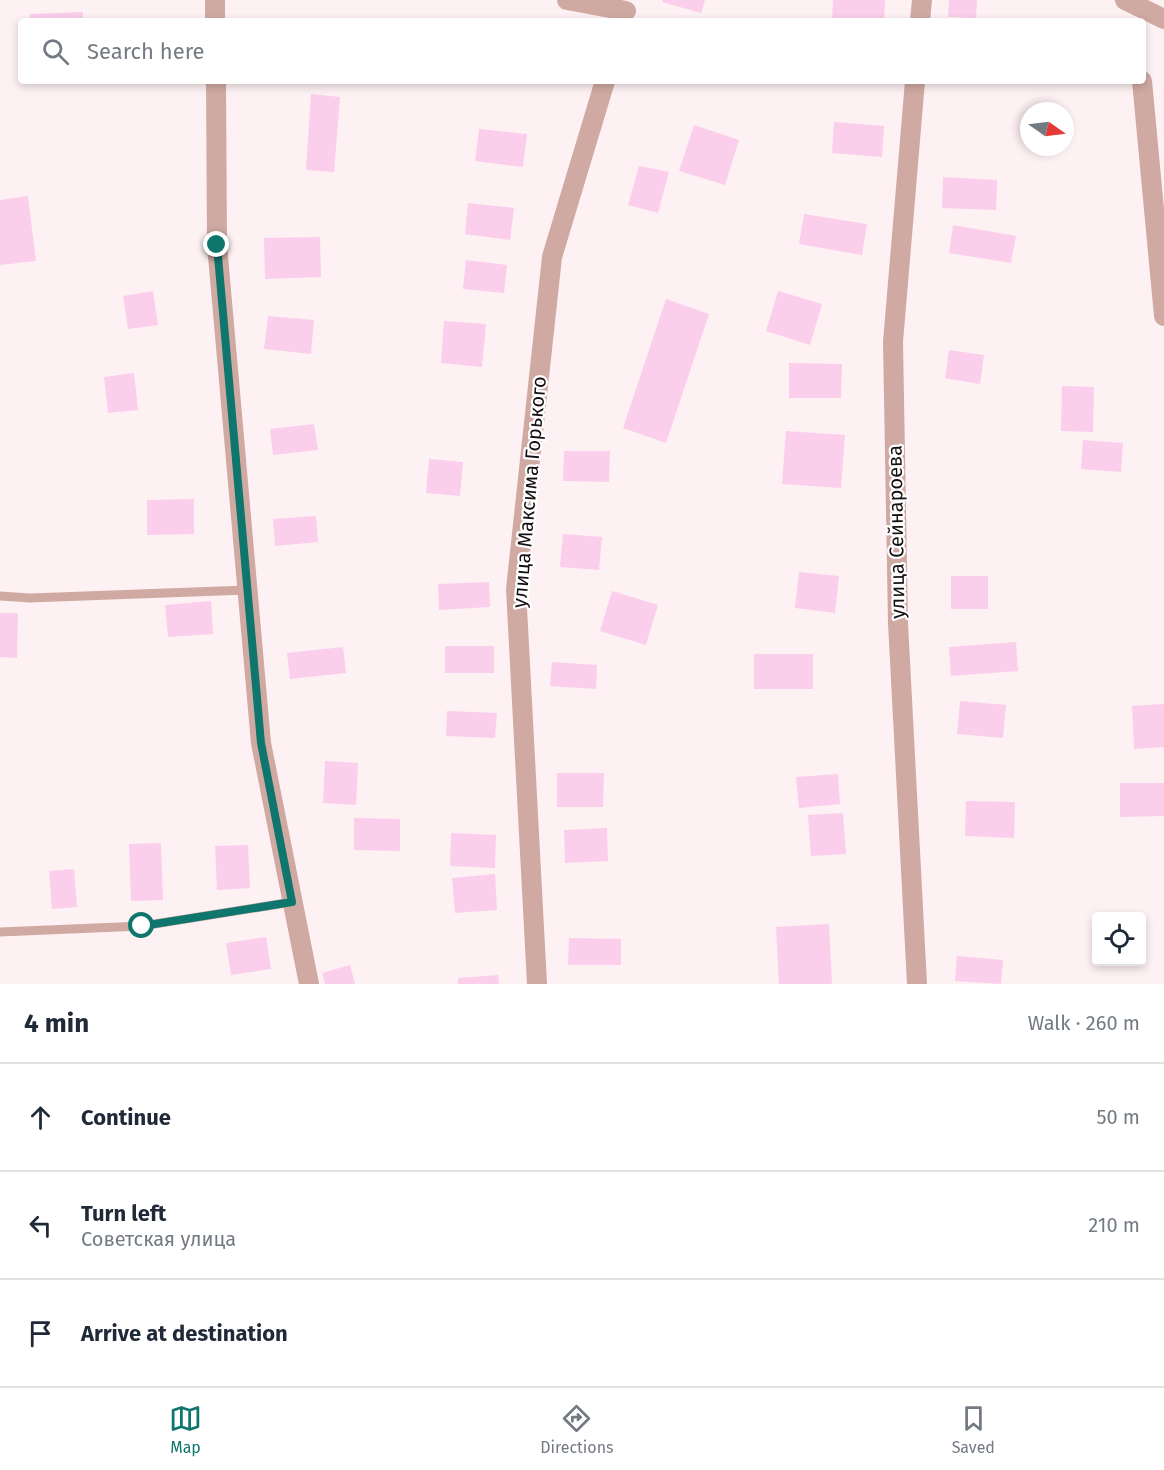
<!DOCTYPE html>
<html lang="en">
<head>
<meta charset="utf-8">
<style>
  body { margin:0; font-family:"Fira Sans",sans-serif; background:#f6f6f7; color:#1f2937 }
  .controls { position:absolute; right:18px; bottom:18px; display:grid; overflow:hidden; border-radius:6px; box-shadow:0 3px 9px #0003 }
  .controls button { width:54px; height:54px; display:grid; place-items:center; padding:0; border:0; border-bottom:2px solid #e0e1e3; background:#fff; color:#1f2937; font:30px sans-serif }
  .compass { position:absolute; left:1020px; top:102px; width:54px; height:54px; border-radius:50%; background:#fff; box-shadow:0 3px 9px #0003; rotate:104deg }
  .stop { position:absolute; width:18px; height:18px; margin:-14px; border:4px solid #0f766e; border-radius:50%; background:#fff }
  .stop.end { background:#0f766e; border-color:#fff; box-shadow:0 2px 6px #0008 }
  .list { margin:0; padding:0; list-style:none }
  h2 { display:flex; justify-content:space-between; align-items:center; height:78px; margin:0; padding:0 24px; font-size:26px }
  h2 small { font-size:20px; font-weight:400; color:#747a83 }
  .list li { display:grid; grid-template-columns:39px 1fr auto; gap:18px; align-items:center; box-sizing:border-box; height:108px; padding:0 24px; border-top:2px solid #e0e1e3 }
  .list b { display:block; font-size:22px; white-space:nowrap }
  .list p { margin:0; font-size:20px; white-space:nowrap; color:#747a83 }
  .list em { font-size:20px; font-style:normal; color:#747a83 }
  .icon { flex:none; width:33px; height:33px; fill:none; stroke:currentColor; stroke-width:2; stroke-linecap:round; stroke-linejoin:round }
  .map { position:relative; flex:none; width:1164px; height:984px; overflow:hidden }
  .search { position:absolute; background:#fff; box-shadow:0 3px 9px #0003; left:18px; right:18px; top:18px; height:66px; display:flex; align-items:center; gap:15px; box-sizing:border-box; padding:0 21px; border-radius:6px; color:#747a83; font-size:22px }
  .sheet { height:402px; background:#fff }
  nav { display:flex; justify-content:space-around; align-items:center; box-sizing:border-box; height:84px; border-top:2px solid #e0e1e3; background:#fff; font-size:16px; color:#747a83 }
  nav a { display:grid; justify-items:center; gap:3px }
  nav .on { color:#0f766e }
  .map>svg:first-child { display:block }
  .building { fill:#fbceeb }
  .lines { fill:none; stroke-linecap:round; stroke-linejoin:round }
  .service { stroke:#d0aaa2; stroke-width:9 }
  .minor { stroke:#d0aaa2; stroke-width:20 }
  .route { stroke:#0f766e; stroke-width:8 }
  .labels { text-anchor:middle; stroke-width:4.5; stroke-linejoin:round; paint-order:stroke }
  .street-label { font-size:20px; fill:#140f10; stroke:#fff }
</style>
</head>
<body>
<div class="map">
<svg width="1164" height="984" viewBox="0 0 1164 984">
  <rect width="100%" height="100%" fill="#fef1f3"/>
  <g class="building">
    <path d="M 663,0 L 705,0 L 701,13 L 662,2 Z"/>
    <path d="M 833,0 L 885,0 L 884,21 L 832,21 Z"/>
    <path d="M 949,0 L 977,0 L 976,18 L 948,17 Z"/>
    <path d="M 83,12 L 83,21 L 30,21 L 30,14 Z"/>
    <path d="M 311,94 L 340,97 L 334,172 L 306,170 Z"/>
    <path d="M 834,122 L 884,126 L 882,157 L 832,153 Z"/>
    <path d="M 694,125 L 739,140 L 725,185 L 679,171 Z"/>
    <path d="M 479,129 L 527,134 L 523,167 L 475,161 Z"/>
    <path d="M 639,166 L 669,172 L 658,213 L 628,205 Z"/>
    <path d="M 943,177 L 997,180 L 996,210 L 942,208 Z"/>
    <path d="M 28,196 L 36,261 L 0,265 L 0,200 Z"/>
    <path d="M 468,203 L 514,208 L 510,240 L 465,234 Z"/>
    <path d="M 804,214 L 867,224 L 862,255 L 799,244 Z"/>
    <path d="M 953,225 L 1016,236 L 1011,263 L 949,253 Z"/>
    <path d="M 320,237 L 321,277 L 265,279 L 264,238 Z"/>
    <path d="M 466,260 L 507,265 L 504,293 L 463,289 Z"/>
    <path d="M 153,291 L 158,325 L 128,329 L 123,296 Z"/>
    <path d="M 778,291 L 822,304 L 810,345 L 766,331 Z"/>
    <path d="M 666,299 L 709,314 L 666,443 L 623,428 Z"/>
    <path d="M 268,316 L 314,320 L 311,354 L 264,349 Z"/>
    <path d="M 444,321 L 486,324 L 482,367 L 441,363 Z"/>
    <path d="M 949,350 L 984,355 L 980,384 L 945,378 Z"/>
    <path d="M 789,363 L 842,364 L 841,398 L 789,398 Z"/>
    <path d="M 134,373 L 138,410 L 108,413 L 104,377 Z"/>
    <path d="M 1062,386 L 1094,387 L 1093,432 L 1061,431 Z"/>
    <path d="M 314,424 L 318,450 L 273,455 L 270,429 Z"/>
    <path d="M 786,431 L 845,435 L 841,488 L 782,484 Z"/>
    <path d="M 1083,440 L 1123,443 L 1121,472 L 1081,469 Z"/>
    <path d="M 564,451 L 610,451 L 609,482 L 563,481 Z"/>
    <path d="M 429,459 L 463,462 L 460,496 L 426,493 Z"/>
    <path d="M 194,499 L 194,534 L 147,535 L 147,500 Z"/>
    <path d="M 316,516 L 318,542 L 275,546 L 273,519 Z"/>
    <path d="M 563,534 L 602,537 L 599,570 L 560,567 Z"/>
    <path d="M 799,572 L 839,576 L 835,613 L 795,608 Z"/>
    <rect x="951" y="576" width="37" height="33"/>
    <path d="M 489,582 L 490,607 L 439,610 L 438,584 Z"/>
    <path d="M 612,591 L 658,605 L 646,645 L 600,631 Z"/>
    <path d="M 211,601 L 213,634 L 168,637 L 165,605 Z"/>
    <path d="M 0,613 L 18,613 L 17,658 L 0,657 Z"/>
    <path d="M 1016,642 L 1018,671 L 951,676 L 949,647 Z"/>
    <rect x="445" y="646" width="49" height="27"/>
    <path d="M 343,647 L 346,673 L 290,679 L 287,653 Z"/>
    <rect x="754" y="654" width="59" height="35"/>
    <path d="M 552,662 L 597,665 L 596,689 L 550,686 Z"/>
    <path d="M 960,701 L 1006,705 L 1003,738 L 957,734 Z"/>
    <path d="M 1164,704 L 1164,747 L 1134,749 L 1132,706 Z"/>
    <path d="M 447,711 L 497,713 L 495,738 L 446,736 Z"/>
    <path d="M 325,761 L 358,763 L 356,805 L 323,803 Z"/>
    <path d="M 557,773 L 604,773 L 603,807 L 557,807 Z"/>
    <path d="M 838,774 L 840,804 L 799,808 L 796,777 Z"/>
    <path d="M 1120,783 L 1164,783 L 1164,816 L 1120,817 Z"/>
    <path d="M 966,801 L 1015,802 L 1014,838 L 965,836 Z"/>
    <path d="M 843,813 L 846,854 L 811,856 L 808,815 Z"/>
    <path d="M 354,818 L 400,819 L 400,851 L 354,850 Z"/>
    <path d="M 607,828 L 608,861 L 565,863 L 564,830 Z"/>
    <path d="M 451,833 L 496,835 L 495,868 L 450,866 Z"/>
    <path d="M 161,843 L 163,900 L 131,901 L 129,844 Z"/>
    <path d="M 248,845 L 250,888 L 217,890 L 215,846 Z"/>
    <path d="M 74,869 L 77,907 L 52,909 L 49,871 Z"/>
    <path d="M 495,874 L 497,910 L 455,913 L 452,878 Z"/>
    <path d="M 829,924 L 832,984 L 779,984 L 776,927 Z"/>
    <path d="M 266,937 L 271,969 L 231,975 L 226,943 Z"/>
    <path d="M 569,938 L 621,939 L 621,965 L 568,965 Z"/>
    <path d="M 957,956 L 1003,960 L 1001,984 L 955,981 Z"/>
    <path d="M 350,965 L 355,984 L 325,984 L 322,973 Z"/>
    <path d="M 498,975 L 499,984 L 458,984 L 458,978 Z"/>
  </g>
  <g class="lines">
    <g class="service">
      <path d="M 0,596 L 30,598 L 247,590"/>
      <path d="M 0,932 L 142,926 L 292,902"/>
    </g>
    <g class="minor">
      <path d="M 215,0 L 215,21"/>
      <path d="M 567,0 L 626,11"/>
      <path d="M 1125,0 L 1164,19"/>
      <path d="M 920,21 L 922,0"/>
      <path d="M 216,81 L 217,245 L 261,743 L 309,984"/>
      <path d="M 915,81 L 893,342 L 898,623 L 917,984"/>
      <path d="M 1142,81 L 1164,316"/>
      <path d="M 537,984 L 516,589 L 552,257 L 605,81"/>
    </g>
  </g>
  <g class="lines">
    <path class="route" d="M 142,926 L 292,902 L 261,743 L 217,245"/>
  </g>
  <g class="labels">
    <g class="street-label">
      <text transform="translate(529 492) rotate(-85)" y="7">улица Максима Горького</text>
      <text transform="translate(896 532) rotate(-91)" y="7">улица Сейнароева</text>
    </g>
  </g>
</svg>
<div class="controls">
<button><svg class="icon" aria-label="locate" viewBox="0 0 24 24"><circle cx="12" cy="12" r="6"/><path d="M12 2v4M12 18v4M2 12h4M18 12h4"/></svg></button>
</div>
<svg class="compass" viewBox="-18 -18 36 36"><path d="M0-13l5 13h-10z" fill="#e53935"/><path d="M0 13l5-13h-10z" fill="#747a83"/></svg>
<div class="stop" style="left:142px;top:926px"></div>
<div class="stop end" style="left:217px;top:245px"></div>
<div class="search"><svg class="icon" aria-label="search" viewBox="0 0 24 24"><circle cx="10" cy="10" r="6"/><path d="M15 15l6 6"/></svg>Search here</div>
</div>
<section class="sheet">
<h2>4 min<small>Walk · 260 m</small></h2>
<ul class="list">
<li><svg class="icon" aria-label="ahead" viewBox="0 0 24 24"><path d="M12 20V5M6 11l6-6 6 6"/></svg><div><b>Continue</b></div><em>50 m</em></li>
<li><svg class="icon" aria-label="left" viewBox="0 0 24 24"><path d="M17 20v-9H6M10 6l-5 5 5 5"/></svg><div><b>Turn left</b><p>Советская улица</p></div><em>210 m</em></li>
<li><svg class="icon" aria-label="arrive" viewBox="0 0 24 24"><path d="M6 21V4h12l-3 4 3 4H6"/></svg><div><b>Arrive at destination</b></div></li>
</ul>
</section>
<nav>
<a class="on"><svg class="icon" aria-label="map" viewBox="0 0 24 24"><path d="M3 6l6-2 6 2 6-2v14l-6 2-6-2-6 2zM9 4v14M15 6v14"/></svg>Map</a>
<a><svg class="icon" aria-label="directions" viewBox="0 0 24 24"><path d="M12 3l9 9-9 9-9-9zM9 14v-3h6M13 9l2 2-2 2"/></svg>Directions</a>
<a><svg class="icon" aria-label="saved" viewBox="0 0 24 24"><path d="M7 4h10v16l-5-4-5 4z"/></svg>Saved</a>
</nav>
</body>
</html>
